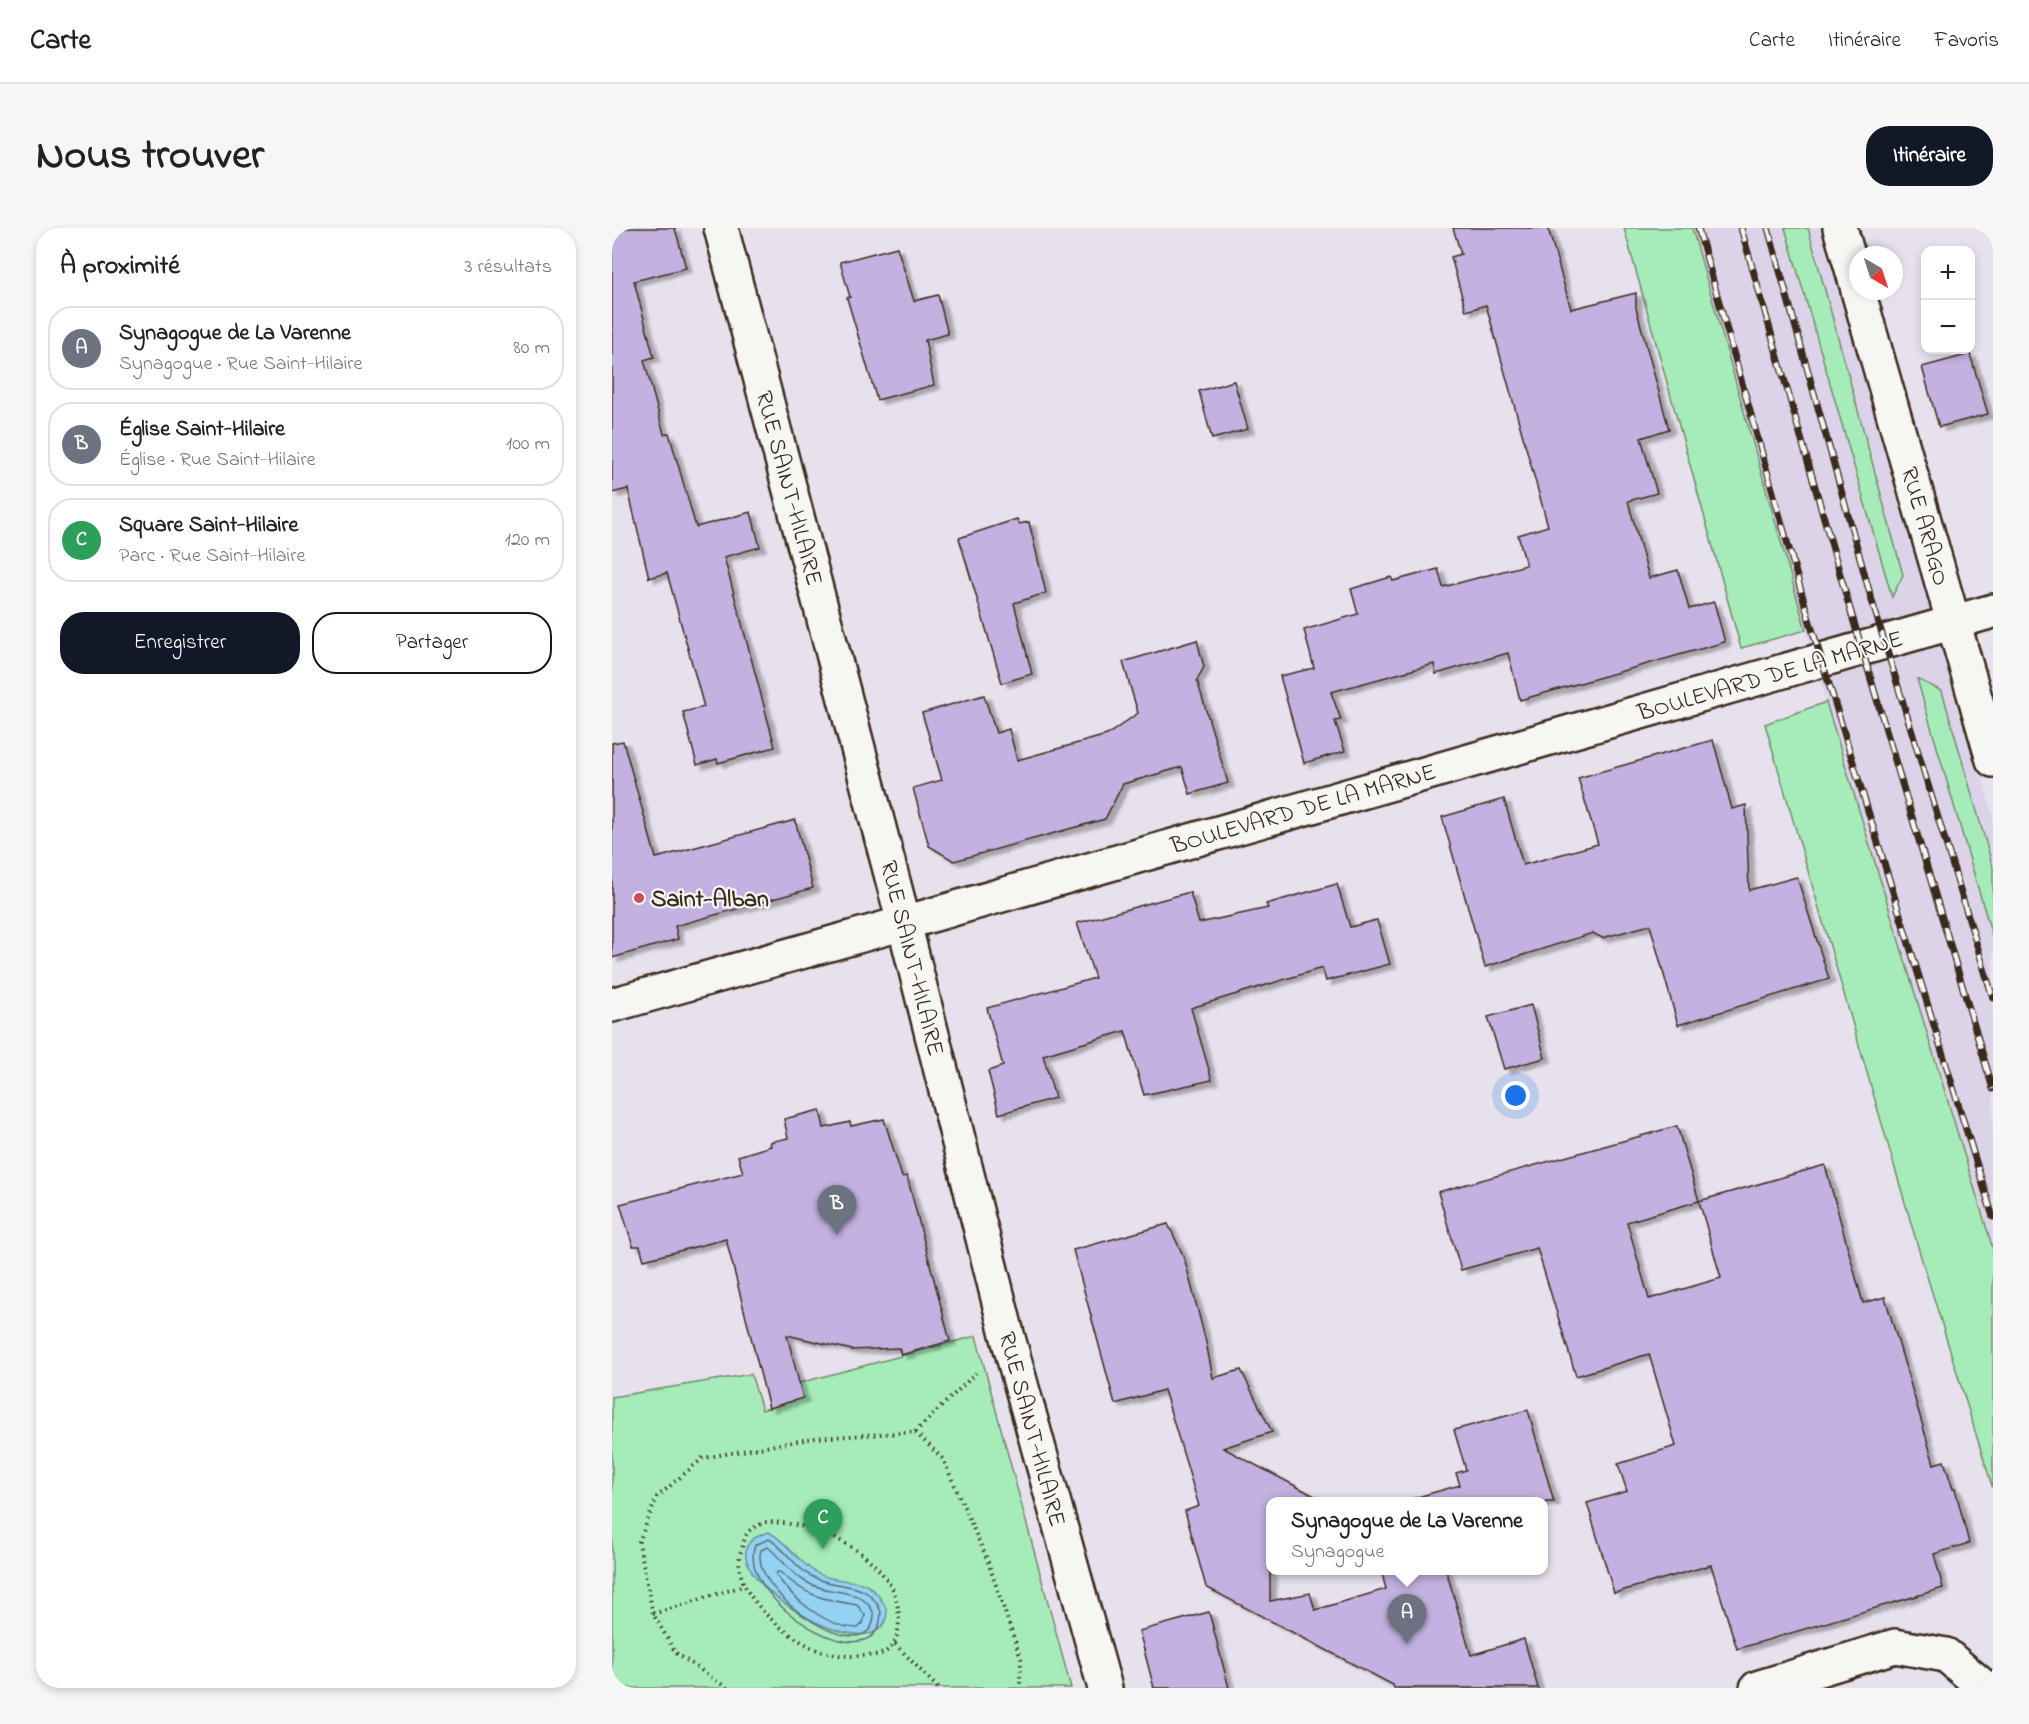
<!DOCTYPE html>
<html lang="fr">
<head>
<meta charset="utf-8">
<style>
  body { margin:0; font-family:"Indie Flower",sans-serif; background:#f6f6f6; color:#222 }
  .controls { position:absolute; right:18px; top:18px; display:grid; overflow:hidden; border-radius:12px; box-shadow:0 3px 9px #0003 }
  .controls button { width:54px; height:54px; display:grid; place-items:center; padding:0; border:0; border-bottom:2px solid #e0e0e0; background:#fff; color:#222; font:30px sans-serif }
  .compass { position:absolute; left:1237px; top:18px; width:54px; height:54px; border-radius:50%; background:#fff; box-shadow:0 3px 9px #0003; rotate:141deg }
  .you { position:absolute; left:904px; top:868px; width:21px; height:21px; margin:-15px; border:4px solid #fff; border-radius:50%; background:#1a73e8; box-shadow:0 0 0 9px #1a73e833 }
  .badge { display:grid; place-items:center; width:39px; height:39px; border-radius:50%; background:#111827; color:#fff; font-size:20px; font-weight:700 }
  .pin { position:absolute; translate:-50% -50px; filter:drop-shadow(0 2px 3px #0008) }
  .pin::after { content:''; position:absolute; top:32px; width:21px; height:18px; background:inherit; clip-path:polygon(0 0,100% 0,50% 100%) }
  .popup { position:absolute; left:654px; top:1269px; width:282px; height:78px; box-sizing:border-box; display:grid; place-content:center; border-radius:12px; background:#fff; filter:drop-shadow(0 2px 4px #0005); font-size:20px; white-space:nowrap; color:#767676 }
  .popup b { font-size:22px; color:#222 }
  .popup::after { content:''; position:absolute; left:50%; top:100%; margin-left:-12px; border:12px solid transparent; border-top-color:#fff }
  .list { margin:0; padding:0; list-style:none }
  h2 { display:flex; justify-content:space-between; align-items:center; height:78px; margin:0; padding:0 24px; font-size:26px }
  h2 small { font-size:20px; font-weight:400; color:#767676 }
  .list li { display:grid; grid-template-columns:39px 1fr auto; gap:18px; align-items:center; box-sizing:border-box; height:84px; margin:0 12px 12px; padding:0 12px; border:2px solid #e0e0e0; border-radius:24px }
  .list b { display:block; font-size:22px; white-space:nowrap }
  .list p { margin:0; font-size:20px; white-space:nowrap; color:#767676 }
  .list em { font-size:20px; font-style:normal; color:#767676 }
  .actions { display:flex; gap:12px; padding:18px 24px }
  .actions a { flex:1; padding:14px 0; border:2px solid #111827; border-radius:24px; text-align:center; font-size:21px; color:#111827 }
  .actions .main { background:#111827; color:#fff }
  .map { position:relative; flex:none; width:1381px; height:1460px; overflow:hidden; border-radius:24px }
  header { display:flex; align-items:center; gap:36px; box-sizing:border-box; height:84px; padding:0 30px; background:#fff; border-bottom:2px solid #e0e0e0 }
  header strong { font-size:28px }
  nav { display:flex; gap:33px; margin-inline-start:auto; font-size:21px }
  .intro { display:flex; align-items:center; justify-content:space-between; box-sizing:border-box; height:144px; padding:0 36px }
  h1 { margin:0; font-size:42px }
  .button { padding:15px 27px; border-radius:24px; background:#111827; color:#fff; font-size:21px; font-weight:700 }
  main { display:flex; gap:36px; padding:0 36px }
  aside { flex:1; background:#fff; border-radius:24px; box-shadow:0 3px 9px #0003 }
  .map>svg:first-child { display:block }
  .built { fill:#dcd3e9 }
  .green { fill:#a6ecb9; stroke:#708b6c; stroke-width:1.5 }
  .water { fill:#93d2f4; stroke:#708f9e; stroke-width:1.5 }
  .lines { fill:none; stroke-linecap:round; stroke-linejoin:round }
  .shore { stroke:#5e6d74; stroke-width:1.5 }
  .building { fill:#c3b1e1; stroke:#3b2a1e; stroke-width:1.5; fill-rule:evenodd; filter:url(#shadow) }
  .minor-casing { stroke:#3b2a1e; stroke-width:38 }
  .tertiary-casing { stroke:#3b2a1e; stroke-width:38 }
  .path { stroke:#3b2a1e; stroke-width:4; stroke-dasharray:1.5 4.5; stroke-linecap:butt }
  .minor { stroke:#f6f6f2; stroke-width:33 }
  .tertiary { stroke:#f6f6f2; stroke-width:33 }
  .rail-casing { stroke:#3b2a1e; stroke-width:7 }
  .rail { stroke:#f6f6f2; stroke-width:4.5; stroke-dasharray:14; stroke-linecap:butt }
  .poi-dot { fill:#d1495b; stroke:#f6f6f2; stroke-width:2 }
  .labels { text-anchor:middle; stroke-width:4.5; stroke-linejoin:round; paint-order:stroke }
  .street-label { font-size:24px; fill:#3b2a1e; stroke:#f6f6f2 }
  .poi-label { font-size:24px; font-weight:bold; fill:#3b2a1e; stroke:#f6f6f2; text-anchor:start }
</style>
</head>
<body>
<header>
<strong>Carte</strong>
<nav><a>Carte</a><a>Itinéraire</a><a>Favoris</a></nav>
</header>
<div class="intro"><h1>Nous trouver</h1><a class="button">Itinéraire</a></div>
<main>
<aside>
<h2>À proximité<small>3 résultats</small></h2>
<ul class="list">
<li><span class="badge" style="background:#6b7280">A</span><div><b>Synagogue de La Varenne</b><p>Synagogue · Rue Saint-Hilaire</p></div><em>80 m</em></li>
<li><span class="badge" style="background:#6b7280">B</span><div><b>Église Saint-Hilaire</b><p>Église · Rue Saint-Hilaire</p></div><em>100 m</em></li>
<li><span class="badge" style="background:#2e9e5b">C</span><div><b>Square Saint-Hilaire</b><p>Parc · Rue Saint-Hilaire</p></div><em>120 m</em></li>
</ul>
<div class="actions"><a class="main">Enregistrer</a><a>Partager</a></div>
</aside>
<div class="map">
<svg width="1381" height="1460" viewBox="0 0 1381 1460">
  <defs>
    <filter id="shadow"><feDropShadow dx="6" dy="4" stdDeviation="1.5" flood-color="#0004"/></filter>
  </defs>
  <rect width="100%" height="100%" fill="#e7e1ed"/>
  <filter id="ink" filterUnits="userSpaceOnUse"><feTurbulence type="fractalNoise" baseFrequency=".0167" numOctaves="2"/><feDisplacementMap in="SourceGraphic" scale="12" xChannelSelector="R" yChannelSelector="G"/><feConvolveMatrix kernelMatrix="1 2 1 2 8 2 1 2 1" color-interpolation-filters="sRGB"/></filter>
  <g filter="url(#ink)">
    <path class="built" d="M 1081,0 L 1211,0 L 1381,588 L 1381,1049 L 1214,474 Z"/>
    <g class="green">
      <path d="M 1012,0 L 1080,0 L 1194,402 L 1129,420 Z"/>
      <path d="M 1173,0 L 1196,0 L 1291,347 L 1280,369 Z"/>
      <path d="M 1305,451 L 1330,463 L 1381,639 L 1381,711 Z"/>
      <path d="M 1214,474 L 1381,1021 L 1381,1261 L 1306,1019 L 1153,496 Z"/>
      <path d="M 364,1108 L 459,1460 L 0,1460 L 0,1169 L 139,1146 L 150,1182 L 191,1170 L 187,1155 Z"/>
    </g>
    <path class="water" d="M 157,1304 C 174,1314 184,1330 199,1341 C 231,1364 254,1337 275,1382 C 274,1460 65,1328 157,1304 Z"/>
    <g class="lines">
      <g class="shore">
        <path d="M 157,1311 C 173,1320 183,1340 199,1348 C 227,1363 256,1350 269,1384 C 268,1460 123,1372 143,1317 Z"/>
        <path d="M 156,1319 C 169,1330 179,1346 194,1354 C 220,1369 250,1357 262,1386 C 261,1447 136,1366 149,1322 Z"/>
        <path d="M 165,1344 L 168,1344 C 195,1369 210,1371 245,1377 L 253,1387 L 251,1395 L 246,1400 C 215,1400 181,1371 164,1347 Z"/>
      </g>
    </g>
    <g class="building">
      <path d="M 0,0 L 63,0 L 74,40 L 22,53 L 42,129 L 32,132 L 52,206 L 57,205 L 84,299 L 139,284 L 148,319 L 112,329 L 163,519 L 106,535 L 105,531 L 85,537 L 71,484 L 92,479 L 55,345 L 37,350 L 16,261 L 0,265 Z"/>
      <path d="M 841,0 L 936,0 L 959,81 L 1024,65 L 1024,80 L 1057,201 L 1029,210 L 1045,265 L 1016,273 L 1037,350 L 1066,342 L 1077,381 L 1102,374 L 1113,414 L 908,472 L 896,425 L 824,446 L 822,436 L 719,464 L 729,492 L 723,493 L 733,523 L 692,535 L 668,448 L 702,440 L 692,402 L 746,386 L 739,361 L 779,349 L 781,353 L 826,341 L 831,359 L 914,337 L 906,307 L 936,298 L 874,77 L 854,83 L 839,29 L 849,26 Z"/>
      <path d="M 285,19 L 302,73 L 326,67 L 336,106 L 313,112 L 322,157 L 265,172 L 235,70 L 238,69 L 228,34 Z"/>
      <path d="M 1358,126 L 1376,186 L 1327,199 L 1310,139 Z"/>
      <path d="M 622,153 L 636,201 L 600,211 L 587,163 Z"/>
      <path d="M 405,291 L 407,296 L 417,294 L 434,365 L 402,375 L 420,446 L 390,455 L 347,310 Z"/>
      <path d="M 585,412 L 592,439 L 585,452 L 616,555 L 578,566 L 570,539 L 511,556 L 493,591 L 342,633 L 317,618 L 301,560 L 330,552 L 310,485 L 372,467 L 384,505 L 397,501 L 405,532 L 495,507 L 526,485 L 511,434 Z"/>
      <path d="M 1101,512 L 1120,581 L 1134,577 L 1137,662 L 1185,649 L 1217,751 L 1066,797 L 1038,697 L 990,710 L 981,705 L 873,739 L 830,589 L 892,571 L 911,637 L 986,616 L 966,550 Z"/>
      <path d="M 11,513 L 44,630 L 183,592 L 201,660 L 63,698 L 66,711 L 0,730 L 0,515 Z"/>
      <path d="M 725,656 L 738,699 L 765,692 L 778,736 L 714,753 L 710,740 L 579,780 L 600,852 L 532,867 L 513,803 L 431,827 L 443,870 L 387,886 L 376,843 L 391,838 L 375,780 L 483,750 L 465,695 L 578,664 L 587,695 L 656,680 L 654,676 Z"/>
      <path d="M 919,777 L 933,830 L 892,841 L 876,789 Z"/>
      <path d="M 208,882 L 212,900 L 238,894 L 239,898 L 272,891 L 290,949 L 295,948 L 338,1113 L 289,1127 L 287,1120 L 240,1122 L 175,1107 L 191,1170 L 157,1180 L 114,1011 L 32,1032 L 28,1018 L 21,1018 L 8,976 L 131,945 L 126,928 L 159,918 L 158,914 L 176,910 L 172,891 Z"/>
      <path d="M 1065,898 L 1087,973 L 1213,937 L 1251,1075 L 1273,1069 L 1322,1236 L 1332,1233 L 1341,1261 L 1343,1260 L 1357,1315 L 1322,1326 L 1331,1360 L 1125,1421 L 1099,1337 L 1002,1365 L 975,1275 L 1015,1263 L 1006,1236 L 1064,1218 L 1037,1126 L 964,1148 L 925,1020 L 849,1042 L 826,964 ZM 1087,973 L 1109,1050 L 1037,1071 L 1015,994 Z"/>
      <path d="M 556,996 L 572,1029 L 594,1114 L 601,1150 L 629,1142 L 660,1204 L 611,1220 L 714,1274 L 658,1274 L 658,1373 L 698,1365 L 703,1382 L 774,1361 L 769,1342 L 834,1342 L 859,1427 L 912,1411 L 926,1460 L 782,1460 L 781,1457 L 594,1359 L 573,1283 L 587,1278 L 552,1162 L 503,1176 L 461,1022 Z"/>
      <path d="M 916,1182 L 942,1274 L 788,1274 L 848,1257 L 844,1245 L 854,1242 L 842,1202 Z"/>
      <path d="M 597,1384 L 617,1460 L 542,1460 L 527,1403 Z"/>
    </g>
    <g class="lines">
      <defs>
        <g id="minor">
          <path d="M 1228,0 L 1246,61"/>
          <path d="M 1246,63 L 1381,532"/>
          <path d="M 0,777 L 292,695 L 109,0"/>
          <path d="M 1145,1460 L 1283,1418 L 1334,1427 L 1373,1460"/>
        </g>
        <path id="tertiary" d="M 493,1460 L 395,1106 L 292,695 L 1381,383"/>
      </defs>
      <use href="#minor" class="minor-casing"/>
      <use href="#tertiary" class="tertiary-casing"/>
      <g class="path">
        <path d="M 303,1204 L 364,1145"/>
        <path d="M 153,1294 C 189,1294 220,1305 250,1326 C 260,1333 275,1350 280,1360 C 290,1381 293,1425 262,1427 C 241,1429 218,1429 199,1419 C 166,1402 115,1360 130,1320 C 132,1315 133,1306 137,1303 C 141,1299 148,1297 153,1294 Z"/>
        <path d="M 41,1386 L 131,1358"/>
        <path d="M 283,1416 L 326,1460"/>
        <path d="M 115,1460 L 64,1425 L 41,1386 L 27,1314 L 45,1269 L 91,1230 L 203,1210 L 303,1204 L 331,1231 L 375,1331 L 409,1431 L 408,1460"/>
      </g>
      <use href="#minor" class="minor"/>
      <use href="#tertiary" class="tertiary"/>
      <defs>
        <g id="rail">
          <path d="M 1086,0 L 1197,391 L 1381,989"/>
          <path d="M 1129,0 L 1238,381 L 1381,861"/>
          <path d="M 1156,0 L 1260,373 L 1381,770"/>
        </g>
      </defs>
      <use href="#rail" class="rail-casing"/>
      <use href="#rail" class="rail"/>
    </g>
  </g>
  <circle class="poi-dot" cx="27" cy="670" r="6"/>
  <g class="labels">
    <g class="street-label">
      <text transform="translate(178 260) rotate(75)" y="8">RUE SAINT-HILAIRE</text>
      <text transform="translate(1314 298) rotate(74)" y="8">RUE ARAGO</text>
      <text transform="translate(1158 447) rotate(-16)" y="8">BOULEVARD DE LA MARNE</text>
      <text transform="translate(691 580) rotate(-16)" y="8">BOULEVARD DE LA MARNE</text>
      <text transform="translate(301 730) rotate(76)" y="8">RUE SAINT-HILAIRE</text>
      <text transform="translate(421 1201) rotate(75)" y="8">RUE SAINT-HILAIRE</text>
    </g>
    <g class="poi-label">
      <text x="39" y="678">Saint-Alban</text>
    </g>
  </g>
</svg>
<div class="controls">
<button>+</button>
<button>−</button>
</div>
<svg class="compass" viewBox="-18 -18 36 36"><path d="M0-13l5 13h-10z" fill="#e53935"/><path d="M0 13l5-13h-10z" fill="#767676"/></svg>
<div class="you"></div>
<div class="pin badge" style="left:795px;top:1416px;background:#6b7280">A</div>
<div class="popup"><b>Synagogue de La Varenne</b>Synagogue</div>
<div class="pin badge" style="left:225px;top:1007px;background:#6b7280">B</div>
<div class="pin badge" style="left:211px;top:1321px;background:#2e9e5b">C</div>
</div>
</main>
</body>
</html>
